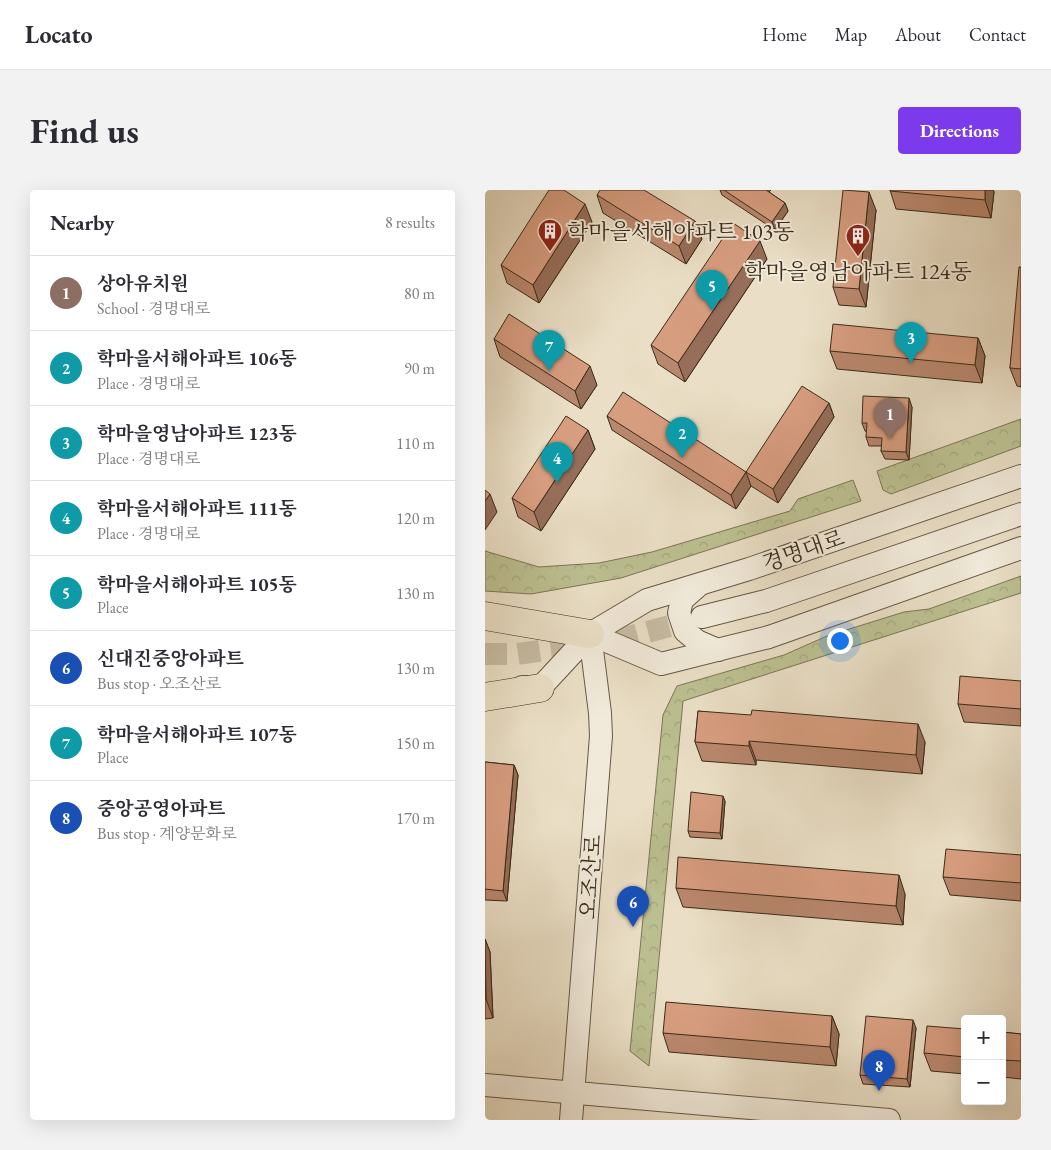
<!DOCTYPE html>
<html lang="en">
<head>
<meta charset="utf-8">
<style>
  body { margin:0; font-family:"EB Garamond","Noto Serif KR",serif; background:#f2f2f3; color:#2b2b33 }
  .controls { position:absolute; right:15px; bottom:15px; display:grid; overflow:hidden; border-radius:5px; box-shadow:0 5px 20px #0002 }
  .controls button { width:45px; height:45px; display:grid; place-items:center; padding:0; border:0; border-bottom:1px solid #e1e1e2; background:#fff; color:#2b2b33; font:25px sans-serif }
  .you { position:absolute; left:354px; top:450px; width:18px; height:18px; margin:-12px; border:4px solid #fff; border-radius:50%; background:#1a73e8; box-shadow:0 0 0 8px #1a73e833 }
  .badge { display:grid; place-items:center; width:32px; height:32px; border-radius:50%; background:#7c3aed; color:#fff; font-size:16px; font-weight:700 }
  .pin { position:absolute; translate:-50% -41px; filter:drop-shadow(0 1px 2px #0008) }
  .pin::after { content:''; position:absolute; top:26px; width:18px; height:15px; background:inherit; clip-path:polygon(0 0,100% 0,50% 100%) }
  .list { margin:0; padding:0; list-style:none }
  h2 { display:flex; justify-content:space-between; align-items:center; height:65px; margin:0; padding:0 20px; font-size:21px }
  h2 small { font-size:16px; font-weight:400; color:#7c7c81 }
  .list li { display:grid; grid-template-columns:32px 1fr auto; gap:15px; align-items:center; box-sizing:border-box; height:75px; padding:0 20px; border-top:1px solid #e1e1e2 }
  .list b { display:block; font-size:19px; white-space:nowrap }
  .list p { margin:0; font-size:16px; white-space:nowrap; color:#7c7c81 }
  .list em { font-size:16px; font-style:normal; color:#7c7c81 }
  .map { position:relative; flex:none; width:536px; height:930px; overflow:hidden; border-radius:5px }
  header { display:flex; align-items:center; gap:30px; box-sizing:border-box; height:70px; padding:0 25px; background:#fff; border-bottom:1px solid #e1e1e2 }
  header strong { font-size:24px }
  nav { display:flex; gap:28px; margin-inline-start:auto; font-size:18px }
  .intro { display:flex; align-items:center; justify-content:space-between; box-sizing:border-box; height:120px; padding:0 30px }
  h1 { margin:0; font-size:35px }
  .button { padding:12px 22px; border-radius:5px; background:#7c3aed; color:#fff; font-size:18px; font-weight:700 }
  main { display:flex; gap:30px; padding:0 30px }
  aside { flex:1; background:#fff; border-radius:5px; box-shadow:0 5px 20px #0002 }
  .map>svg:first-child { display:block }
  .park { fill:url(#park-crowns); stroke:#7b7654 }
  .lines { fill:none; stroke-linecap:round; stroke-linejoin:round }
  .minor-tunnel { stroke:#c7bba3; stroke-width:22; stroke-dasharray:22 11; stroke-linecap:butt }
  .minor-casing { stroke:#665844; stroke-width:24 }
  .major-casing { stroke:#3a2b18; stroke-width:29 }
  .minor { stroke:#f1eada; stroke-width:22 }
  .major { stroke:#eadfc6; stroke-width:28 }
  .wall { fill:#b9876d; stroke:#3a2b18 }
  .shaded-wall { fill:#966e59; stroke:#3a2b18 }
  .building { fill:#d79d7f; stroke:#3a2b18 }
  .labels { text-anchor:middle; stroke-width:4; stroke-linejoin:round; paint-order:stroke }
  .poi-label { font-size:22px; fill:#3a2b18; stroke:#f1eada; text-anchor:start }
  .street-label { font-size:22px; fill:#3a2b18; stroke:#f1eada }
</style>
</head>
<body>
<header>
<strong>Locato</strong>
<nav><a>Home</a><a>Map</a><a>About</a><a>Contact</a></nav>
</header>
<div class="intro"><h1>Find us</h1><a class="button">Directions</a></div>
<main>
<aside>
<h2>Nearby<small>8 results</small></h2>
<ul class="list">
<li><span class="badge" style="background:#8d6e63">1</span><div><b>상아유치원</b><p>School · 경명대로</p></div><em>80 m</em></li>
<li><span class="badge" style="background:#0f9aa8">2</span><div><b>학마을서해아파트 106동</b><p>Place · 경명대로</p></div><em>90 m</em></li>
<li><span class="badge" style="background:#0f9aa8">3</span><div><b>학마을영남아파트 123동</b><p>Place · 경명대로</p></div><em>110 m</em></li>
<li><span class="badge" style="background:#0f9aa8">4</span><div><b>학마을서해아파트 111동</b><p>Place · 경명대로</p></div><em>120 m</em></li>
<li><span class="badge" style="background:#0f9aa8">5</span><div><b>학마을서해아파트 105동</b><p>Place</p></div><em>130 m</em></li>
<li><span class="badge" style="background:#1a4fb4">6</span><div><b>신대진중앙아파트</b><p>Bus stop · 오조산로</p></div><em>130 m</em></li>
<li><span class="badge" style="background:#0f9aa8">7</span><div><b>학마을서해아파트 107동</b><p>Place</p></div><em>150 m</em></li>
<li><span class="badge" style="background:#1a4fb4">8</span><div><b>중앙공영아파트</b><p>Bus stop · 계양문화로</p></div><em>170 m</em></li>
</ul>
</aside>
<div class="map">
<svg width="536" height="930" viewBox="0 0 536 930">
  <defs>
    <pattern id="park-crowns" width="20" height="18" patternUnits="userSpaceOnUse" patternTransform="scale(1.25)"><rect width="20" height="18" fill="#bcc091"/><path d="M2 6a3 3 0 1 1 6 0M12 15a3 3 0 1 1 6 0" fill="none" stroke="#a2a57c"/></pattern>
  </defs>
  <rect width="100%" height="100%" fill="#eadfc6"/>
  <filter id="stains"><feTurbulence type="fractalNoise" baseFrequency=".004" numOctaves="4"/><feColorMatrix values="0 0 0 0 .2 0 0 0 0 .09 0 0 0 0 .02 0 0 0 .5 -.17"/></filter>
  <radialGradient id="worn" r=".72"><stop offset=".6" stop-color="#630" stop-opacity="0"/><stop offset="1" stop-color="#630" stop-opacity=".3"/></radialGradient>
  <g class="park">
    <path d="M 536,229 L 536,256 L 406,304 L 398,300 L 392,281 Z"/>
    <path d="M 368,290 L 376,311 L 136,388 L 46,404 L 0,401 L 0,361 L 54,377 L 114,373 L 167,362 L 305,321 L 313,309 Z"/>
    <path d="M 536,386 L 536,403 L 198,511 L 164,876 L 145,861 L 178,525 L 192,496 L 299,465 L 342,446 L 419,422 L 444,419 Z"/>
  </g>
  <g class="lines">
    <path class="minor-tunnel" d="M 0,464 L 32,464 L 132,450 L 215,428"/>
    <defs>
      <g id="minor">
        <path d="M 214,395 L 197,410 L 194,423 L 200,441 L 212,451 L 233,460"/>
        <path d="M 217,427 L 281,411 L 536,324"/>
        <path d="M 93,443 L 105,444 L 176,474 L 284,447 L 536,358"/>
        <path d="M 37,497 L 55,498 L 105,444 L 162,410 L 264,379 L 536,286"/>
        <path d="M 0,895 L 404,930"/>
        <path d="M 86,930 L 116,546 L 115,523 L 105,444"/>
      </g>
      <g id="major">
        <path d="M 0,426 L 105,444"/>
        <path d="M 0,507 L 55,498"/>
      </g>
    </defs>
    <use href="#minor" class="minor-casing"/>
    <use href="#major" class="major-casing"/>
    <use href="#minor" class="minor"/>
    <use href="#major" class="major"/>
  </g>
  <g class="wall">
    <path d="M 235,0 L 286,0 L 284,2 L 300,13 L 303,21 L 290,40 L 237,5 Z"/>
    <path d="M 405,0 L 508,0 L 509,2 L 506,28 L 411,19 Z"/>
    <path d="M 112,5 L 217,49 L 201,74 L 118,23 Z"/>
    <path d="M 391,20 L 381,117 L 354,115 L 348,97 Z"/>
    <path d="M 107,32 L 54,113 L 22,93 L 16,75 Z"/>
    <path d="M 282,69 L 200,192 L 173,174 L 166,155 Z"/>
    <path d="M 536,77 L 536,197 L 532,196 L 525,178 Z"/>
    <path d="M 493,148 L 500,166 L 497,193 L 352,179 L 345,161 Z"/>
    <path d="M 9,149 L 112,195 L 96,219 L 15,167 Z"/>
    <path d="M 344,213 L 349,227 L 293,313 L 266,296 L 251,319 L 127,240 L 122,226 L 261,282 Z"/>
    <path d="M 427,217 L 424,270 L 400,269 L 396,261 L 397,256 L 384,256 L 381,247 L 382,242 L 380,241 L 377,233 Z"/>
    <path d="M 103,240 L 110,259 L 56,341 L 33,327 L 27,308 Z"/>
    <path d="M 536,491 L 536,536 L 479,532 L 473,514 Z"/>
    <path d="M 213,521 L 440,552 L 437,584 L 271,570 L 271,575 L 217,571 L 210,552 Z"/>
    <path d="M 0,572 L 29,575 L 33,585 L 22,711 L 0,710 Z"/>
    <path d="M 240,611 L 237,649 L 205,647 L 203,641 Z"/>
    <path d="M 536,665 L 536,711 L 465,705 L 458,687 Z"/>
    <path d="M 191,698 L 420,704 L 418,735 L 198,717 Z"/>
    <path d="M 0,749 L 5,762 L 8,828 L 0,829 Z"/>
    <path d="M 347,826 L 354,844 L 351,876 L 184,862 L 178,843 Z"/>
    <path d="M 431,838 L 425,897 L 378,894 L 375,885 Z"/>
    <path d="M 480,839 L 480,884 L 446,881 L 439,863 Z"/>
    <path d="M 517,842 L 536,844 L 536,889 L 517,887 Z"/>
  </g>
  <g class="shaded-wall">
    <path d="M 500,0 L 508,0 L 509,2 L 506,28 L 500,10 Z"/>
    <path d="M 384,2 L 391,20 L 381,117 L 374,99 Z"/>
    <path d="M 300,13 L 303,21 L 290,40 L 287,32 Z"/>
    <path d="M 100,14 L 107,32 L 54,113 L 48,95 Z"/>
    <path d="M 210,31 L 217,49 L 201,74 L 194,56 Z"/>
    <path d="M 275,51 L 282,69 L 200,192 L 193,173 Z"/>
    <path d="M 493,148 L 500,166 L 497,193 L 490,175 Z"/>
    <path d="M 105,176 L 112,195 L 96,219 L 90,201 Z"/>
    <path d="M 424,208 L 427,217 L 424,270 L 421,262 Z"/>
    <path d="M 344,213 L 349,227 L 293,313 L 288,299 Z"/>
    <path d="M 103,240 L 110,259 L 56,341 L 49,322 Z"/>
    <path d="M 261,282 L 266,296 L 251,319 L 246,305 Z"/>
    <path d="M 5,304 L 12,322 L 0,340 L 0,311 Z"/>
    <path d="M 433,534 L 440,552 L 437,584 L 431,565 Z"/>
    <path d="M 264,551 L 271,570 L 271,575 L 264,556 Z"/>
    <path d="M 29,575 L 33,585 L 22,711 L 18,701 Z"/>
    <path d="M 238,606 L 240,611 L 237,649 L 235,643 Z"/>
    <path d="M 414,685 L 420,704 L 418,735 L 411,716 Z"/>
    <path d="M 0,749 L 5,762 L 8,828 L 1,809 Z"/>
    <path d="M 347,826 L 354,844 L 351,876 L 345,857 Z"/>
    <path d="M 428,830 L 431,838 L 425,897 L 422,889 Z"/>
  </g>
  <g class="building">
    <path d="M 64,0 L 79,0 L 100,14 L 48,95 L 16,75 Z"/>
    <path d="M 115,0 L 159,0 L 210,31 L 194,56 L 112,5 Z"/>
    <path d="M 239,0 L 281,0 L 300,13 L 287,32 Z"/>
    <path d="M 358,0 L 384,2 L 374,99 L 348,97 Z"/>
    <path d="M 405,0 L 500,0 L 500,10 L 405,1 Z"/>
    <path d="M 248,33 L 275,51 L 193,173 L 166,155 Z"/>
    <path d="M 534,77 L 536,77 L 536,179 L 525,178 Z"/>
    <path d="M 24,124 L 105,176 L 90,201 L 9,149 Z"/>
    <path d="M 348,134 L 493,148 L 490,175 L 345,161 Z"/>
    <path d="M 317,196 L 344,213 L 288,299 L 261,282 Z"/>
    <path d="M 138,202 L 261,282 L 246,305 L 122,226 Z"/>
    <path d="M 378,206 L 424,208 L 421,262 L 396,261 L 397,248 L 381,247 L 382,233 L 377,233 Z"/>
    <path d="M 81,226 L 103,240 L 49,322 L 27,308 Z"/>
    <path d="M 0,300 L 5,304 L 0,311 Z"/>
    <path d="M 475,486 L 536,491 L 536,519 L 473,514 Z"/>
    <path d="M 267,520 L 433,534 L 431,565 L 264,551 L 264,556 L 210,552 L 213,521 L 266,525 Z"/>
    <path d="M 0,572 L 29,575 L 18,701 L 0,699 Z"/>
    <path d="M 206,602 L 238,606 L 235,643 L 203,641 Z"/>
    <path d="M 461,659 L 536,665 L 536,693 L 458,687 Z"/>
    <path d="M 193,667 L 414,685 L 411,716 L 191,698 Z"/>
    <path d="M 0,790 L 1,809 L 0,809 Z"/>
    <path d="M 181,812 L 347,826 L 345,857 L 178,843 Z"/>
    <path d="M 381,826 L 428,830 L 422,889 L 375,885 Z"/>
    <path d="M 442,836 L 480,839 L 480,867 L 439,863 Z"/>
    <path d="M 517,842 L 536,844 L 536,871 L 517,870 Z"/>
  </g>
  <defs>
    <symbol id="building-pin" viewBox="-11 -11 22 30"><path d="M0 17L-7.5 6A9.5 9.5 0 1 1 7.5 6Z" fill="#8f2418" stroke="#f1eada"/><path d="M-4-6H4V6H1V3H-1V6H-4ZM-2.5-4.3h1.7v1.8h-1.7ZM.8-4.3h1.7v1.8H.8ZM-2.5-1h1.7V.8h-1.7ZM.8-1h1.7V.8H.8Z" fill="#fff"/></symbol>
  </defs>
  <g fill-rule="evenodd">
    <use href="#building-pin" x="51" y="27" width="28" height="38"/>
    <use href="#building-pin" x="359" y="32" width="28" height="38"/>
  </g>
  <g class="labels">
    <g class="poi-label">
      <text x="82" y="49">학마을서해아파트 103동</text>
      <text x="373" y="89" text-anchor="middle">학마을영남아파트 124동</text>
    </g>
    <g class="street-label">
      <text transform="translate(318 360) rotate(-19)" y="8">경명대로</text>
      <text transform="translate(105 687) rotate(-86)" y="8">오조산로</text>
    </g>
  </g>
  <rect width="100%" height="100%" filter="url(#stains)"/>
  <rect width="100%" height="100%" fill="url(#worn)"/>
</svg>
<div class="controls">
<button>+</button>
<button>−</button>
</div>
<div class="you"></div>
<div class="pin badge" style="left:405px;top:249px;background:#8d6e63">1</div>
<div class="pin badge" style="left:197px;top:268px;background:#0f9aa8">2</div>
<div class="pin badge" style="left:426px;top:173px;background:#0f9aa8">3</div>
<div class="pin badge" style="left:72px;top:293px;background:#0f9aa8">4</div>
<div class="pin badge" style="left:227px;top:121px;background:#0f9aa8">5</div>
<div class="pin badge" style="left:148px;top:737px;background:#1a4fb4">6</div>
<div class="pin badge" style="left:64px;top:181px;background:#0f9aa8">7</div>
<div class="pin badge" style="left:394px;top:901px;background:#1a4fb4">8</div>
</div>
</main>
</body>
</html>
